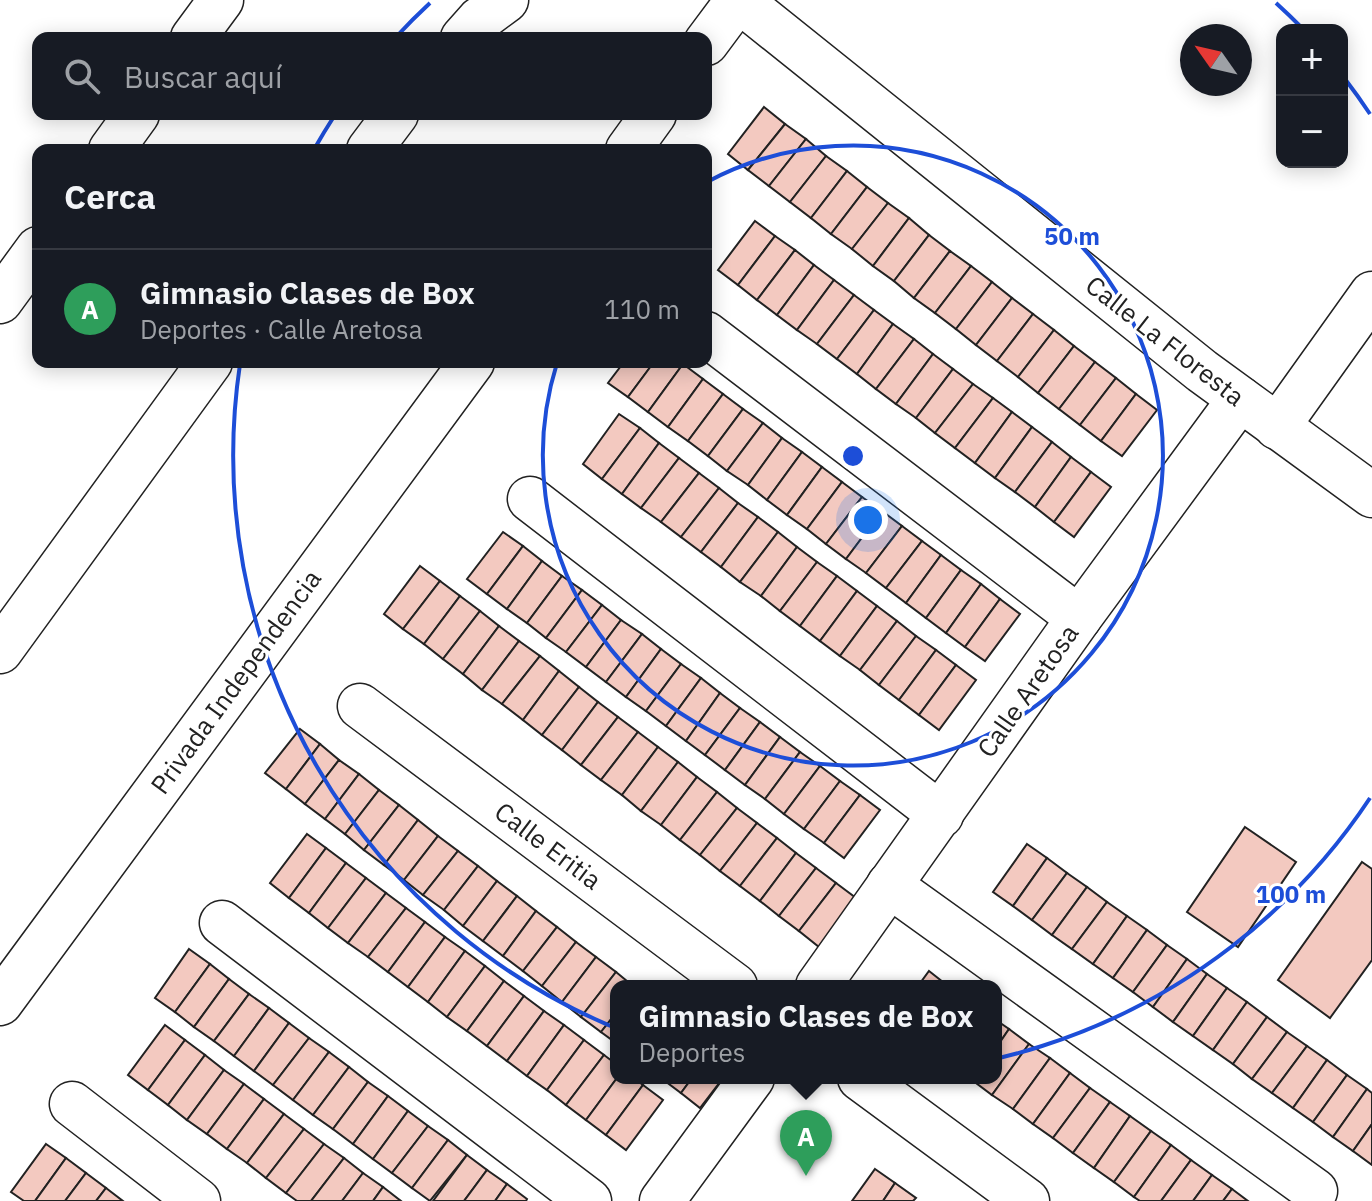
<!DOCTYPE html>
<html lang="es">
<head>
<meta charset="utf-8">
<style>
  body { margin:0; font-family:"IBM Plex Sans",sans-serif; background:#242831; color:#f1f3f6 }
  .controls { position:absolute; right:24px; top:24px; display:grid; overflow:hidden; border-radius:16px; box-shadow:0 4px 20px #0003 }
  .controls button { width:72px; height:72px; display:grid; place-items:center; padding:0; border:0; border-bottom:2px solid #363941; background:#171b24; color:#f1f3f6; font:40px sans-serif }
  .compass { position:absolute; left:1180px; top:24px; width:72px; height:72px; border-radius:50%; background:#171b24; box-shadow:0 4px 20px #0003; rotate:304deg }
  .you { position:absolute; left:868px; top:520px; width:28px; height:28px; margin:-20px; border:6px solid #fff; border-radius:50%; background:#1a73e8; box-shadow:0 0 0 12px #1a73e833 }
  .badge { display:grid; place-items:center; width:52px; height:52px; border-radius:50%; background:#1a73e8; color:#fff; font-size:26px; font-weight:700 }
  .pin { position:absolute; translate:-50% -66px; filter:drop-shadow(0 2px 4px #0008) }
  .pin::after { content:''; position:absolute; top:42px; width:28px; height:24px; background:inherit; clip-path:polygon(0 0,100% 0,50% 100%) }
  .popup { position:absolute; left:610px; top:980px; width:392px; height:104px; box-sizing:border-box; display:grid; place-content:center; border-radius:16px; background:#171b24; filter:drop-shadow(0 2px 6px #0005); font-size:26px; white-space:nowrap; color:#9ea1a6 }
  .popup b { font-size:30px; color:#f1f3f6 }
  .popup::after { content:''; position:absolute; left:50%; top:100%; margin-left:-16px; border:16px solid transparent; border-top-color:#171b24 }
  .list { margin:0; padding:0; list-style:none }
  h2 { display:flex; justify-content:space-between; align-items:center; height:104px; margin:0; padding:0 32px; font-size:34px }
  h2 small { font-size:26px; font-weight:400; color:#9ea1a6 }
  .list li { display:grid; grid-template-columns:52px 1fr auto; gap:24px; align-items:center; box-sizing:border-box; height:120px; padding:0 32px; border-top:2px solid #363941 }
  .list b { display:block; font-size:30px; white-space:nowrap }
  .list p { margin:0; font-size:26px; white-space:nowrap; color:#9ea1a6 }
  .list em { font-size:26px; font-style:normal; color:#9ea1a6 }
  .icon { flex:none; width:44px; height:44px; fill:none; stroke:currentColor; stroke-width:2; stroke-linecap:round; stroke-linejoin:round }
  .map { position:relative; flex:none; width:1372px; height:1201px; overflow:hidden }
  .search { position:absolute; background:#171b24; box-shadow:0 4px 20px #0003; left:32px; top:32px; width:680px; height:88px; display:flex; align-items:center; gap:20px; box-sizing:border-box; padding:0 28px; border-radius:16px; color:#9ea1a6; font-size:30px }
  .panel { position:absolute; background:#171b24; box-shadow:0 4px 20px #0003; left:32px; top:144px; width:680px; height:224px; border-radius:16px }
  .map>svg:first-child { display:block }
  .building { fill:#f3c9c0; stroke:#222; stroke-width:2 }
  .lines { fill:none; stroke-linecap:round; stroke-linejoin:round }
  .minor-casing { stroke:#222; stroke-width:47 }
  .minor { stroke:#fff; stroke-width:44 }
  .ring { fill:none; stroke:#1d4ed8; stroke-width:4 }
  .labels { text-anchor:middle; stroke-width:6; stroke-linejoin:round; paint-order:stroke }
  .street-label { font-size:26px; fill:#222; stroke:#fff }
  .centre { fill:#1d4ed8; stroke:#fff; stroke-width:4 }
  .ring-label { font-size:24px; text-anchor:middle; font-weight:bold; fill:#1d4ed8; stroke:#fff; stroke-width:6; stroke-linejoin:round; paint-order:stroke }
</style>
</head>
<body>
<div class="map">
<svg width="1372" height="1201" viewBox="0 0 1372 1201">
  <rect width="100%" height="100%" fill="#fff"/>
  <g class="building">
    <path d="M 764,107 L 785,124 L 748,170 L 728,154 Z"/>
    <path d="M 785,124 L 806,139 L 769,186 L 748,170 Z"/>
    <path d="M 806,139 L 826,156 L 790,202 L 769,186 Z"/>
    <path d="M 826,156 L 847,171 L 811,218 L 790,202 Z"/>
    <path d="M 847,171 L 867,187 L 831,234 L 811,218 Z"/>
    <path d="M 867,187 L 888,203 L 852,249 L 831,234 Z"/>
    <path d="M 888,203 L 909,218 L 873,266 L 852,249 Z"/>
    <path d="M 909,218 L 929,235 L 894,281 L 873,266 Z"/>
    <path d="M 755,221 L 775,236 L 738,285 L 718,270 Z"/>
    <path d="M 929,235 L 950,251 L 914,298 L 894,281 Z"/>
    <path d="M 775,236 L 795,250 L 757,300 L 738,285 Z"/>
    <path d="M 795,250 L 814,265 L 777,315 L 757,300 Z"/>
    <path d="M 950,251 L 971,266 L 935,313 L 914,298 Z"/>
    <path d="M 814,265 L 834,280 L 797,330 L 777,315 Z"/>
    <path d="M 971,266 L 992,282 L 956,329 L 935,313 Z"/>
    <path d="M 834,280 L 854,295 L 817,344 L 797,330 Z"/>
    <path d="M 992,282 L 1012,298 L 976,345 L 956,329 Z"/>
    <path d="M 854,295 L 874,310 L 837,359 L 817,344 Z"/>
    <path d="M 1012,298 L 1033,314 L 997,361 L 976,345 Z"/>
    <path d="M 874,310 L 893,324 L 857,374 L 837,359 Z"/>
    <path d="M 1033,314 L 1054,330 L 1018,377 L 997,361 Z"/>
    <path d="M 893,324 L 914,339 L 876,389 L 857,374 Z"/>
    <path d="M 1054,330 L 1074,346 L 1038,393 L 1018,377 Z"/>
    <path d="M 914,339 L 933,354 L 896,404 L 876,389 Z"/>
    <path d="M 1074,346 L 1095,362 L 1059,409 L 1038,393 Z"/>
    <path d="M 933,354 L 953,369 L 916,418 L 896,404 Z"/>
    <path d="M 624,362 L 654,362 L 628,397 L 608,383 Z"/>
    <path d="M 654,362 L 683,364 L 648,412 L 628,397 Z"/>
    <path d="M 1095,362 L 1116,378 L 1080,425 L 1059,409 Z"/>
    <path d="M 683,364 L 703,379 L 668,427 L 648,412 Z"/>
    <path d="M 953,369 L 973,384 L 935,433 L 916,418 Z"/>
    <path d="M 1116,378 L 1136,394 L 1101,441 L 1080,425 Z"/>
    <path d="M 703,379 L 723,394 L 688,441 L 668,427 Z"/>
    <path d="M 973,384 L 993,398 L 955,448 L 935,433 Z"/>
    <path d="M 723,394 L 743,409 L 708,456 L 688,441 Z"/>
    <path d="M 1136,394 L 1157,410 L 1122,456 L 1101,441 Z"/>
    <path d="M 993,398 L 1012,412 L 975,463 L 955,448 Z"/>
    <path d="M 743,409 L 763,423 L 727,471 L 708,456 Z"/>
    <path d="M 1012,412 L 1032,427 L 995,478 L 975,463 Z"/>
    <path d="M 619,414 L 640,428 L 602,479 L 583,464 Z"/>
    <path d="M 763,423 L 782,438 L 748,485 L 727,471 Z"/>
    <path d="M 1032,427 L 1052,442 L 1015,492 L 995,478 Z"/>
    <path d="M 640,428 L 659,443 L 622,494 L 602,479 Z"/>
    <path d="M 782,438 L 802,452 L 767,500 L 748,485 Z"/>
    <path d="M 1052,442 L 1071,457 L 1035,507 L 1015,492 Z"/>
    <path d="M 659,443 L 679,458 L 641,508 L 622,494 Z"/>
    <path d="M 802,452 L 822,467 L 787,515 L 767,500 Z"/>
    <path d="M 1071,457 L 1091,472 L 1054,522 L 1035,507 Z"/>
    <path d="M 679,458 L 699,473 L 661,522 L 641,508 Z"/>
    <path d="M 822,467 L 842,482 L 807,529 L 787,515 Z"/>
    <path d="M 1091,472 L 1111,487 L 1074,537 L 1054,522 Z"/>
    <path d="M 699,473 L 719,488 L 681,537 L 661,522 Z"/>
    <path d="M 842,482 L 862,497 L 826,544 L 807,529 Z"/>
    <path d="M 719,488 L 738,503 L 701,552 L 681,537 Z"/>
    <path d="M 862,497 L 882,511 L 846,559 L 826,544 Z"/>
    <path d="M 738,503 L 758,517 L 721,567 L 701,552 Z"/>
    <path d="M 882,511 L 902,526 L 866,573 L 846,559 Z"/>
    <path d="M 758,517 L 778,532 L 740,582 L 721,567 Z"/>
    <path d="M 902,526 L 922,541 L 886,588 L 866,573 Z"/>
    <path d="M 503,532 L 523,546 L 487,594 L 467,579 Z"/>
    <path d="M 778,532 L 797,547 L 761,596 L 740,582 Z"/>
    <path d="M 922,541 L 941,555 L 906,603 L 886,588 Z"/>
    <path d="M 523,546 L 542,561 L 507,609 L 487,594 Z"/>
    <path d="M 797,547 L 817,562 L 780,611 L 761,596 Z"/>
    <path d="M 941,555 L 961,570 L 926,618 L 906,603 Z"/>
    <path d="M 542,561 L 562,576 L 527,623 L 507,609 Z"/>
    <path d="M 817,562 L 837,576 L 800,626 L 780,611 Z"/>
    <path d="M 420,566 L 440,581 L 403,629 L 384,614 Z"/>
    <path d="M 961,570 L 981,584 L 946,633 L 926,618 Z"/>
    <path d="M 562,576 L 582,590 L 546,638 L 527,623 Z"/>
    <path d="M 837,576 L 857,591 L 820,641 L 800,626 Z"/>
    <path d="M 440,581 L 460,596 L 424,644 L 403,629 Z"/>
    <path d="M 981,584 L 1000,599 L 965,647 L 946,633 Z"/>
    <path d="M 582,590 L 602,605 L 566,652 L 546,638 Z"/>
    <path d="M 857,591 L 877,606 L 840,656 L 820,641 Z"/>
    <path d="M 460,596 L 480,611 L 443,659 L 424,644 Z"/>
    <path d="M 1000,599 L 1020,614 L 985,661 L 965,647 Z"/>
    <path d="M 602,605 L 621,620 L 586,667 L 566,652 Z"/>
    <path d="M 877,606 L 897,621 L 860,670 L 840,656 Z"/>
    <path d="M 480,611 L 499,626 L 463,674 L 443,659 Z"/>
    <path d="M 621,620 L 642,634 L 606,682 L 586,667 Z"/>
    <path d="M 897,621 L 916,636 L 879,685 L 860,670 Z"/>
    <path d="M 499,626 L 519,641 L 482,690 L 463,674 Z"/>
    <path d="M 642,634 L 661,649 L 626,697 L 606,682 Z"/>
    <path d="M 916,636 L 936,650 L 899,700 L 879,685 Z"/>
    <path d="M 519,641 L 540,656 L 502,704 L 482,690 Z"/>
    <path d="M 661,649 L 681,664 L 646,711 L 626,697 Z"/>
    <path d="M 936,650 L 956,665 L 919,715 L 899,700 Z"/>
    <path d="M 540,656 L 559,671 L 523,720 L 502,704 Z"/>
    <path d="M 681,664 L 701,678 L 666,726 L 646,711 Z"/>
    <path d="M 956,665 L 976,680 L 939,730 L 919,715 Z"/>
    <path d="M 559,671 L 579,687 L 542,735 L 523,720 Z"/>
    <path d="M 701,678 L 720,693 L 686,741 L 666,726 Z"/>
    <path d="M 579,687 L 598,702 L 562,750 L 542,735 Z"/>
    <path d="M 720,693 L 740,708 L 705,755 L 686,741 Z"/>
    <path d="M 598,702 L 618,717 L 581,765 L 562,750 Z"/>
    <path d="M 740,708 L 760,722 L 725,770 L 705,755 Z"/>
    <path d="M 618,717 L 638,732 L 601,780 L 581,765 Z"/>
    <path d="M 760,722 L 780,737 L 745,785 L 725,770 Z"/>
    <path d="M 300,729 L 320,744 L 286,789 L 265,773 Z"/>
    <path d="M 638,732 L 658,747 L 622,795 L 601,780 Z"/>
    <path d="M 780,737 L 800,752 L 765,799 L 745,785 Z"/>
    <path d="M 320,744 L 339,760 L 305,804 L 286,789 Z"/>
    <path d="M 658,747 L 678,762 L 641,811 L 622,795 Z"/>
    <path d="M 800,752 L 820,766 L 784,814 L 765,799 Z"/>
    <path d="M 339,760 L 359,774 L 325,819 L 305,804 Z"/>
    <path d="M 678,762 L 697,777 L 661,825 L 641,811 Z"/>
    <path d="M 820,766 L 840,781 L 804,829 L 784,814 Z"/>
    <path d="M 359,774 L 379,790 L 345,834 L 325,819 Z"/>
    <path d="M 697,777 L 717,792 L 680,840 L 661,825 Z"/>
    <path d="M 840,781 L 860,795 L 824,843 L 804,829 Z"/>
    <path d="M 379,790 L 399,805 L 364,850 L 345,834 Z"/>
    <path d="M 717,792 L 737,808 L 700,855 L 680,840 Z"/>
    <path d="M 860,795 L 880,810 L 844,858 L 824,843 Z"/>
    <path d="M 399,805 L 418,820 L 384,865 L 364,850 Z"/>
    <path d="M 737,808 L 757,823 L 720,871 L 700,855 Z"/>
    <path d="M 418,820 L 438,836 L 404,880 L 384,865 Z"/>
    <path d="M 757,823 L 777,838 L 740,886 L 720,871 Z"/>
    <path d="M 1245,827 L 1296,862 L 1238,947 L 1187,912 Z"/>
    <path d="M 307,834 L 326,848 L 289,898 L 270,883 Z"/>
    <path d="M 438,836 L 458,851 L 423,895 L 404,880 Z"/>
    <path d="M 777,838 L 796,853 L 760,901 L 740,886 Z"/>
    <path d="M 1027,844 L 1047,858 L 1013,906 L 993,892 Z"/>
    <path d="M 326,848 L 346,863 L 309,913 L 289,898 Z"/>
    <path d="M 458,851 L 478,866 L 444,910 L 423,895 Z"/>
    <path d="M 796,853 L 816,868 L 779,916 L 760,901 Z"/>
    <path d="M 1047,858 L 1067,873 L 1032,920 L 1013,906 Z"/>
    <path d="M 1362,862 L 1372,869 L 1372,960 L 1330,1018 L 1278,980 Z"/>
    <path d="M 346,863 L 366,878 L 328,928 L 309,913 Z"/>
    <path d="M 478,866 L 497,881 L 463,926 L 444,910 Z"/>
    <path d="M 816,868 L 836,883 L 799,931 L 779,916 Z"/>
    <path d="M 1067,873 L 1087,887 L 1052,935 L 1032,920 Z"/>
    <path d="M 366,878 L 386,893 L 348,943 L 328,928 Z"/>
    <path d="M 497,881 L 517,896 L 483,941 L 463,926 Z"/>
    <path d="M 836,883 L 856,898 L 819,947 L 799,931 Z"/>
    <path d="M 1087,887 L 1107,902 L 1072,949 L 1052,935 Z"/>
    <path d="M 386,893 L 406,908 L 368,957 L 348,943 Z"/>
    <path d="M 517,896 L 536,911 L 503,956 L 483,941 Z"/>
    <path d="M 1107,902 L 1127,916 L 1093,964 L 1072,949 Z"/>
    <path d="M 406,908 L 425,922 L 388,972 L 368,957 Z"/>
    <path d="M 536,911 L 557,927 L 523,971 L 503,956 Z"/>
    <path d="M 1127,916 L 1147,930 L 1113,978 L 1093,964 Z"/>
    <path d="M 425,922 L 445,937 L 408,987 L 388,972 Z"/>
    <path d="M 557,927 L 576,942 L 542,986 L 523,971 Z"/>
    <path d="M 1147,930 L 1167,945 L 1133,992 L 1113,978 Z"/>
    <path d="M 445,937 L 465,951 L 428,1002 L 408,987 Z"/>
    <path d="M 576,942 L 596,957 L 562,1002 L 542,986 Z"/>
    <path d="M 1167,945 L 1187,959 L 1153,1007 L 1133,992 Z"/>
    <path d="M 189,949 L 210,964 L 175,1012 L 155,998 Z"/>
    <path d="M 465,951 L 485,966 L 447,1017 L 428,1002 Z"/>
    <path d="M 596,957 L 616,972 L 581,1017 L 562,1002 Z"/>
    <path d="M 1187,959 L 1207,974 L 1173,1022 L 1153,1007 Z"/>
    <path d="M 210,964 L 229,979 L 194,1027 L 175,1012 Z"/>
    <path d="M 485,966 L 504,981 L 467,1031 L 447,1017 Z"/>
    <path d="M 929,971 L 948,986 L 918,986 Z"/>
    <path d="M 616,972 L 633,986 L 616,986 L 616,1013 L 601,1032 L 581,1017 Z"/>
    <path d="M 1207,974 L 1227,988 L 1193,1036 L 1173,1022 Z"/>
    <path d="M 229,979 L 249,994 L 214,1041 L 194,1027 Z"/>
    <path d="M 504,981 L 524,996 L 487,1046 L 467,1031 Z"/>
    <path d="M 1227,988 L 1247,1002 L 1213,1050 L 1193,1036 Z"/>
    <path d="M 249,994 L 269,1008 L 234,1056 L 214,1041 Z"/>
    <path d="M 524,996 L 544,1011 L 507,1061 L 487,1046 Z"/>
    <path d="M 1247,1002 L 1267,1017 L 1233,1064 L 1213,1050 Z"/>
    <path d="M 269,1008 L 289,1023 L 254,1071 L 234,1056 Z"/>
    <path d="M 544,1011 L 564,1025 L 527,1076 L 507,1061 Z"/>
    <path d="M 616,1013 L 616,1043 L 601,1032 Z"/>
    <path d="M 1267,1017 L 1287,1032 L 1252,1079 L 1233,1064 Z"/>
    <path d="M 996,1020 L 1009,1029 L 996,1048 Z"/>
    <path d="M 289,1023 L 309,1038 L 273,1085 L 254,1071 Z"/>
    <path d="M 165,1025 L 185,1040 L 148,1090 L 128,1075 Z"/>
    <path d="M 564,1025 L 584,1040 L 547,1090 L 527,1076 Z"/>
    <path d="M 1009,1029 L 1029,1044 L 992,1095 L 972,1080 L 996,1078 L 996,1048 Z"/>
    <path d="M 1287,1032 L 1307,1046 L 1272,1093 L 1252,1079 Z"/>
    <path d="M 309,1038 L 329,1052 L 293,1100 L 273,1085 Z"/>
    <path d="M 185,1040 L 205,1055 L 168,1105 L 148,1090 Z"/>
    <path d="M 584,1040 L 604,1055 L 566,1105 L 547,1090 Z"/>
    <path d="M 1029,1044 L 1050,1058 L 1013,1109 L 992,1095 Z"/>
    <path d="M 1307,1046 L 1327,1060 L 1293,1108 L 1272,1093 Z"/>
    <path d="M 329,1052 L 349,1067 L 313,1115 L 293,1100 Z"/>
    <path d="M 205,1055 L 224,1070 L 187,1120 L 168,1105 Z"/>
    <path d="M 604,1055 L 616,1064 L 617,1078 L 586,1120 L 566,1105 Z"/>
    <path d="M 1050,1058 L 1070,1073 L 1033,1124 L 1013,1109 Z"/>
    <path d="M 1327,1060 L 1347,1075 L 1313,1122 L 1293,1108 Z"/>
    <path d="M 349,1067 L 368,1082 L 333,1129 L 313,1115 Z"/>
    <path d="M 224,1070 L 244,1084 L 207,1134 L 187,1120 Z"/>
    <path d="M 1070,1073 L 1090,1088 L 1053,1138 L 1033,1124 Z"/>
    <path d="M 1347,1075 L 1367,1089 L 1333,1137 L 1313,1122 Z"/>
    <path d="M 617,1078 L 634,1078 L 643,1085 L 606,1135 L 586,1120 Z"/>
    <path d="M 661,1078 L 692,1078 L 681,1093 Z"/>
    <path d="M 692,1078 L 723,1078 L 700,1108 L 681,1093 Z"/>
    <path d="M 368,1082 L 388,1096 L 353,1144 L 333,1129 Z"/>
    <path d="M 244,1084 L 264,1099 L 227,1149 L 207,1134 Z"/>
    <path d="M 643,1085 L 663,1100 L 626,1150 L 606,1135 Z"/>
    <path d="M 1090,1088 L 1110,1102 L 1073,1153 L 1053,1138 Z"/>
    <path d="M 1367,1089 L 1372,1093 L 1372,1124 L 1353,1151 L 1333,1137 Z"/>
    <path d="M 388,1096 L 408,1111 L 373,1159 L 353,1144 Z"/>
    <path d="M 264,1099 L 284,1114 L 247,1163 L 227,1149 Z"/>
    <path d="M 1110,1102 L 1130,1116 L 1094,1168 L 1073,1153 Z"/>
    <path d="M 408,1111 L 428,1126 L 392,1173 L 373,1159 Z"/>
    <path d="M 284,1114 L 304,1129 L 266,1178 L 247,1163 Z"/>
    <path d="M 1130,1116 L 1151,1131 L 1114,1182 L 1094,1168 Z"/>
    <path d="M 1372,1124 L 1372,1165 L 1353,1151 Z"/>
    <path d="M 428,1126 L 448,1140 L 412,1188 L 392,1173 Z"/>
    <path d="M 304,1129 L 324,1144 L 286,1193 L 266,1178 Z"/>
    <path d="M 1151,1131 L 1171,1145 L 1134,1197 L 1114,1182 Z"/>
    <path d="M 448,1140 L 467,1155 L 430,1201 L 412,1188 Z"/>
    <path d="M 46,1144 L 66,1158 L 35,1201 L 24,1201 L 11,1192 Z"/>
    <path d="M 324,1144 L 344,1158 L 311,1201 L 297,1201 L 286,1193 Z"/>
    <path d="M 1171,1145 L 1191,1160 L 1161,1201 L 1140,1201 L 1134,1197 Z"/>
    <path d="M 467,1155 L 487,1170 L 464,1201 L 433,1201 Z"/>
    <path d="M 66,1158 L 86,1173 L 65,1201 L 35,1201 Z"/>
    <path d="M 344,1158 L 363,1173 L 342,1201 L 311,1201 Z"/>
    <path d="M 1191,1160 L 1212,1175 L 1193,1201 L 1161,1201 Z"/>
    <path d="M 875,1169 L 895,1183 L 883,1201 L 852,1201 Z"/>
    <path d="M 487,1170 L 507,1184 L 495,1201 L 464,1201 Z"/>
    <path d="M 86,1173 L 106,1188 L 96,1201 L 65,1201 Z"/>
    <path d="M 363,1173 L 383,1187 L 373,1201 L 342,1201 Z"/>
    <path d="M 1212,1175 L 1232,1189 L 1223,1201 L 1193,1201 Z"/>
    <path d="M 895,1183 L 916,1198 L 913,1201 L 883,1201 Z"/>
    <path d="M 507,1184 L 527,1199 L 526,1201 L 495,1201 Z"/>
    <path d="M 383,1187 L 401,1201 L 373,1201 Z"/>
    <path d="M 106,1188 L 123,1201 L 96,1201 Z"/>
    <path d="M 1232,1189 L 1248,1201 L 1223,1201 Z"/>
  </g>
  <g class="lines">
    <defs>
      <g id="minor">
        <path d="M 739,0 L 1202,371 L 1372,495"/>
        <path d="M 193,38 L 221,0"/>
        <path d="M 463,38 L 479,20 L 506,0"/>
        <path d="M 706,43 L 738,0"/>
        <path d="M 111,150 L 137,114"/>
        <path d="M 369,150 L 396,114"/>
        <path d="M 628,150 L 654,114"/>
        <path d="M 0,301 L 38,249"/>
        <path d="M 706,334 L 1079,618"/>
        <path d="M 1277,427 L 1372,294"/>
        <path d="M 530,499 L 941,815"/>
        <path d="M 0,651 L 210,362"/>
        <path d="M 360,706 L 735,986"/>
        <path d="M 889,885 L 1315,1191"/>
        <path d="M 222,923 L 589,1201"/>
        <path d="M 818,986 L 1079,618 L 1240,399"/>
        <path d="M 0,1003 L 472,362"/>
        <path d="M 860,1078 L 1027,1201"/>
        <path d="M 72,1104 L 198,1201"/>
        <path d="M 662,1201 L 752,1078"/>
      </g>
    </defs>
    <use href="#minor" class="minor-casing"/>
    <use href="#minor" class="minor"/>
  </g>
  <g class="ring">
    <path d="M707 182A310 310 0 1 1 557 363"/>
    <path d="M1370 798A620 620 0 0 1 240 364M316 146A620 620 0 0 1 333 118M396 37A620 620 0 0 1 430 3M1276 3A620 620 0 0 1 1303 29M1345 79A620 620 0 0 1 1370 114"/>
  </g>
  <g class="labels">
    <g class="street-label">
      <text transform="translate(1165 341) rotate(38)" y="9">Calle La Floresta</text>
      <text transform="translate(236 682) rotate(-54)" y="9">Privada Independencia</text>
      <text transform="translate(1028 691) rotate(-55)" y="9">Calle Aretosa</text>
      <text transform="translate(548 846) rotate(37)" y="9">Calle Eritia</text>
    </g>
  </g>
  <circle cx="853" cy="456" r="12" class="centre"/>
  <g class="ring-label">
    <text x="1072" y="245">50 m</text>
    <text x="1291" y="903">100 m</text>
  </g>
</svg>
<div class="controls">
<button>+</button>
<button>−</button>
</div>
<svg class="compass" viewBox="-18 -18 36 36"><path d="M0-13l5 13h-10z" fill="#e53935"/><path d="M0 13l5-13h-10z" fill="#9ea1a6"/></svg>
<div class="you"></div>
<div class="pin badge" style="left:806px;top:1176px;background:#2e9e5b">A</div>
<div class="popup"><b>Gimnasio Clases de Box</b>Deportes</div>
<div class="search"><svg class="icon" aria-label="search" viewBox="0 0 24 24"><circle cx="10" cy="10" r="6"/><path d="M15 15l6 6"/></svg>Buscar aquí</div>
<section class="panel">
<h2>Cerca<small></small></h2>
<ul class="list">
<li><span class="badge" style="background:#2e9e5b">A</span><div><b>Gimnasio Clases de Box</b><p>Deportes · Calle Aretosa</p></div><em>110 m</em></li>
</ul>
</section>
</div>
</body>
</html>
